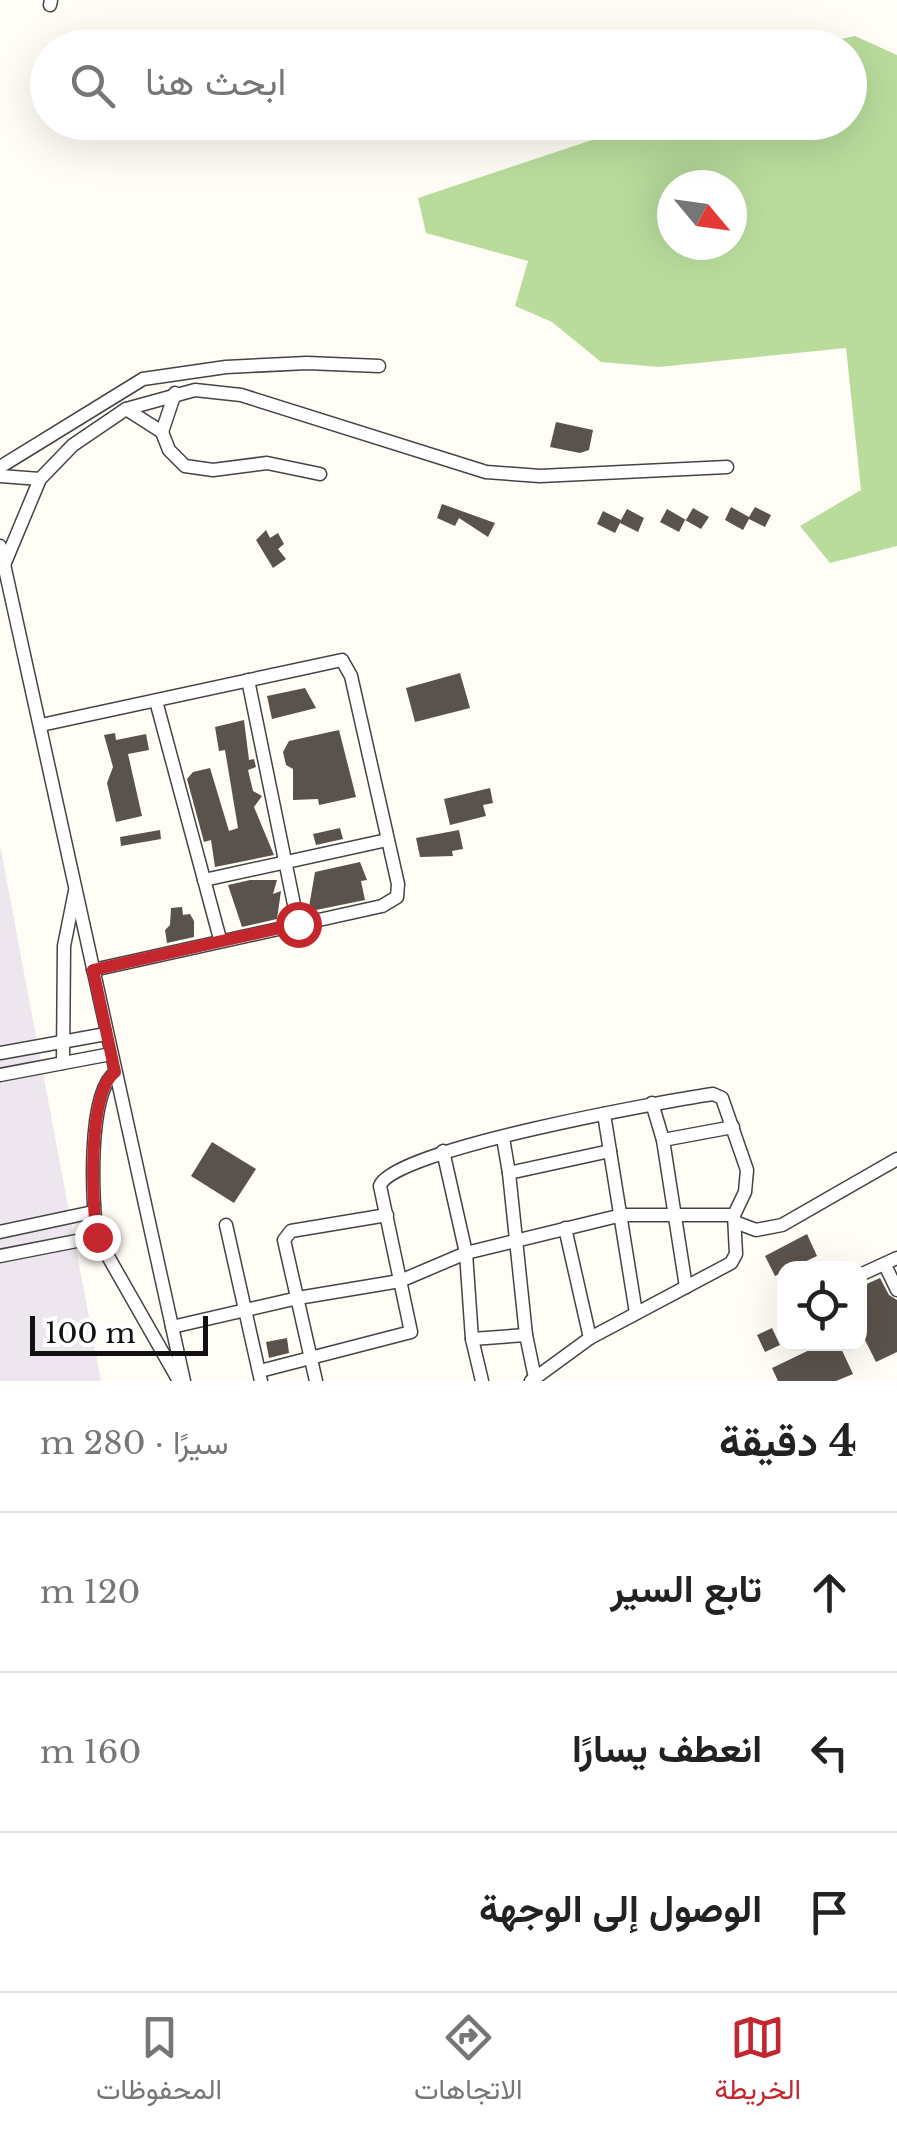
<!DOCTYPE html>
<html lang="ar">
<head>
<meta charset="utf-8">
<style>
  body { margin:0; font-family:"Libre Baskerville",Vazirmatn,serif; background:#f2f2f2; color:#222; direction:rtl }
  .controls { position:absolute; right:30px; bottom:30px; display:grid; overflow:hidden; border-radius:20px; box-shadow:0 10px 40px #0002 }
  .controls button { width:90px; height:90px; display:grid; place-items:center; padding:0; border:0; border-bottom:2px solid #e0e0e0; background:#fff; color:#222; font:50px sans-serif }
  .compass { position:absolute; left:657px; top:170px; width:90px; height:90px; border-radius:50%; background:#fff; box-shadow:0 10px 40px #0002; rotate:119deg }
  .scale { position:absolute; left:30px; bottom:25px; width:178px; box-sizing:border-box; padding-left:10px; border:5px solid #111; border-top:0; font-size:28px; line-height:35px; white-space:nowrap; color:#111; -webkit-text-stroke:8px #fff; paint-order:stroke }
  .stop { position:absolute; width:30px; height:30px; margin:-22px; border:8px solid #c4262e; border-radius:50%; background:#fff }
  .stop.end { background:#c4262e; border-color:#fff; box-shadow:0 2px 10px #0008 }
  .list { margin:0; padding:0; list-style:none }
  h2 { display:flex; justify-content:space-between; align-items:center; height:130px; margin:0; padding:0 40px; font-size:42px }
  h2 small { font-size:32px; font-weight:400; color:#767676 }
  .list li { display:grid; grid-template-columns:65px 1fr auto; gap:30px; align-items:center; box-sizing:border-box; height:160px; padding:0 40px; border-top:2px solid #e0e0e0 }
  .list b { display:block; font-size:38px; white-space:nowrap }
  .list em { font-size:32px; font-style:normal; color:#767676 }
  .icon { flex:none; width:55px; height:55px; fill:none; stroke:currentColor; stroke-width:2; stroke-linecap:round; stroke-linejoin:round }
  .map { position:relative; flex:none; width:897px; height:1381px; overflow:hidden; direction:ltr }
  .search { position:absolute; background:#fff; box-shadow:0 10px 40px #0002; left:30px; right:30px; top:30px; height:110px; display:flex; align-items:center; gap:25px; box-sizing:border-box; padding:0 35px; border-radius:55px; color:#767676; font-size:38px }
  .sheet { height:610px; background:#fff }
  nav { display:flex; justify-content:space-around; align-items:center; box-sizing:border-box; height:140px; border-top:2px solid #e0e0e0; background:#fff; font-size:28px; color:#767676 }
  nav a { display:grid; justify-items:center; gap:5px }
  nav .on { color:#c4262e }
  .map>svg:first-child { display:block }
  .industrial { fill:#eee6ef }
  .forest { fill:#b9dc9c; fill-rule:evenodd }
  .building { fill:#5a524d }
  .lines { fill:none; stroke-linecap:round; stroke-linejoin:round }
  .minor-casing { stroke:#444; stroke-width:15 }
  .minor { stroke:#fff; stroke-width:12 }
  .route { stroke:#c4262e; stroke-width:12 }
</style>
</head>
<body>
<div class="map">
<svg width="897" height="1381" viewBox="0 0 897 1381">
  <rect width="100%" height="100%" fill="#fffdf5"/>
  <path class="industrial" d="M 0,845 L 101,1381 L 0,1381 Z"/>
  <path class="forest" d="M 855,36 L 897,55 L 897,546 L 830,563 L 800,526 L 861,490 L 846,348 L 659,367 L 601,362 L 552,322 L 515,306 L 528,261 L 426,233 L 418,198 L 643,123 L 850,122 L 850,48 L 802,47 ZM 672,185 L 732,185 L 732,245 L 672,245 Z"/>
  <g class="building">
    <path d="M 556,422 L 593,430 L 589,450 L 580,453 L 550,447 Z"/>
    <path d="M 442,504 L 495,523 L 488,537 L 459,518 L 455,526 L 437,518 Z"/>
    <path d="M 731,507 L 749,517 L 755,507 L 771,515 L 765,527 L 749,519 L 743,530 L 725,520 Z"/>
    <path d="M 693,508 L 709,517 L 701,529 L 685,520 L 679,532 L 660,522 L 667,509 L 686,520 Z"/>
    <path d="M 627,509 L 644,518 L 638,532 L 620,523 L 615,533 L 597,524 L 603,511 L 621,520 Z"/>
    <path d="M 266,530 L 270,538 L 278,533 L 284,544 L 278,549 L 286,559 L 273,568 L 256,540 Z"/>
    <path d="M 460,673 L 470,708 L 415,722 L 406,688 Z"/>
    <path d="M 305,688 L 316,708 L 272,719 L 267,696 Z"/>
    <path d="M 244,720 L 249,760 L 254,759 L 256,767 L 248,770 L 253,791 L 262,796 L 254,807 L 274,855 L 215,867 L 211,840 L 204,842 L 187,779 L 193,772 L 210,768 L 229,831 L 238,828 L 225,750 L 219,751 L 215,727 Z"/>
    <path d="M 339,730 L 356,797 L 319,805 L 318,799 L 293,800 L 293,769 L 286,765 L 283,752 L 289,741 Z"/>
    <path d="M 115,733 L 116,740 L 146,734 L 149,750 L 128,754 L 142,816 L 116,822 L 107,783 L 113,767 L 104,735 Z"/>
    <path d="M 490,788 L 493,803 L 483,805 L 486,816 L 450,825 L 444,799 Z"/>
    <path d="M 340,828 L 343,839 L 316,845 L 313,834 Z"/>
    <path d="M 160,830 L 161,839 L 121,846 L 120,837 Z"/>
    <path d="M 459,830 L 463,849 L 452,851 L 453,856 L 420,857 L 416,838 Z"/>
    <path d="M 360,862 L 367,880 L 361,881 L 365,900 L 316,910 L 309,907 L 315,872 Z"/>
    <path d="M 250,880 L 277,880 L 273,894 L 281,891 L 277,919 L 242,927 L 228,885 Z"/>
    <path d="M 182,907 L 183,915 L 190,914 L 194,921 L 194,937 L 167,943 L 165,930 L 170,925 L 171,908 Z"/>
    <path d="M 212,1142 L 256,1169 L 234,1203 L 191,1176 Z"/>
    <path d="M 807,1234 L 817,1256 L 775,1276 L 765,1256 Z"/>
    <path d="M 880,1278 L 889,1295 L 897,1300 L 897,1352 L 876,1362 L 860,1330 L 860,1307 L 866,1304 L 860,1287 Z"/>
    <path d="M 772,1328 L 780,1345 L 765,1352 L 757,1335 Z"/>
    <path d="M 287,1338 L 289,1353 L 269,1358 L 266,1342 Z"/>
    <path d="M 822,1344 L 839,1344 L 853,1374 L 836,1381 L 778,1381 L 772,1368 Z"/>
  </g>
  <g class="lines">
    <defs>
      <g id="minor">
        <path d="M 50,5 L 51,0"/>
        <path d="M 126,409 L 162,432 L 169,450 L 185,466 L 213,470 L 267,463 L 320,474"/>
        <path d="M 162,432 L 175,393"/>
        <path d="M 0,467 L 143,379 L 226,367 L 307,363 L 379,366"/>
        <path d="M 0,476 L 40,479"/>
        <path d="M 0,546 L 184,1381"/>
        <path d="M 4,565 L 40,479 L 73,445 L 126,409 L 195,390 L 241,395 L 486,472 L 540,476 L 727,467"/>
        <path d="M 248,680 L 298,924"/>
        <path d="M 156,701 L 220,939"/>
        <path d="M 41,725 L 342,660 L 351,676 L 398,884 L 397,897 L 382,906 L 93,970"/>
        <path d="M 204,880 L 387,840"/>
        <path d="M 0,1053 L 106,1034"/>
        <path d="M 63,1063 L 64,946 L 75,891"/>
        <path d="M 115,1073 C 87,1092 92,1204 97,1237 L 179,1381"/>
        <path d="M 0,1075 L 111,1054"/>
        <path d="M 652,1103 L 663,1140 L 686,1287"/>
        <path d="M 604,1114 L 636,1313"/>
        <path d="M 503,1138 L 509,1173"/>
        <path d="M 663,1140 L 733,1127"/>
        <path d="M 443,1151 L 466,1253 L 472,1339 L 482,1381"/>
        <path d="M 735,1222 L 756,1230 L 782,1225 L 897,1159"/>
        <path d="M 226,1225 L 261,1381"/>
        <path d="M 0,1232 L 93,1212"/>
        <path d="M 0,1256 L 97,1237"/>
        <path d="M 885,1265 L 897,1290"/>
        <path d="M 860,1275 L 897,1258"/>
        <path d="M 172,1327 L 298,1298 L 400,1281 L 466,1253 L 622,1215 L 734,1215"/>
        <path d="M 472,1339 L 526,1335"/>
        <path d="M 260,1371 L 411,1332 L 380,1186 C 391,1150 665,1101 713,1094 L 722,1098 L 747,1170 L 745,1192 L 734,1215 L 736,1254 L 731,1263 L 590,1338 L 565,1228"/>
        <path d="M 535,1378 L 526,1335 L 509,1173 L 610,1151"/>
        <path d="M 316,1381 L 284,1240 L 291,1231 L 387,1215"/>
        <path d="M 531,1381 L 590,1338"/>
      </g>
    </defs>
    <use href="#minor" class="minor-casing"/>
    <use href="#minor" class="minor"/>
  </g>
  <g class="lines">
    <path class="route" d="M 97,1237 C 92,1204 87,1092 115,1072 L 93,970 L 298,924"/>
  </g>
</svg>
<div class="controls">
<button><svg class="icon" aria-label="locate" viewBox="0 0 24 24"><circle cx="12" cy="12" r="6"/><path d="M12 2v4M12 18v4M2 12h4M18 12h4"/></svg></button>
</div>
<svg class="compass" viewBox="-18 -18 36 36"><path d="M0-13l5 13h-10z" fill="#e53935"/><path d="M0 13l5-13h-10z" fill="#767676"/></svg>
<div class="scale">100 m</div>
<div class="stop" style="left:298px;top:924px"></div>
<div class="stop end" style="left:97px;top:1237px"></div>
<div class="search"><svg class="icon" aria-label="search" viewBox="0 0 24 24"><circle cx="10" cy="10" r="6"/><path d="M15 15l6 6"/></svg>ابحث هنا</div>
</div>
<section class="sheet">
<h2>4 دقيقة<small>سيرًا · 280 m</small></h2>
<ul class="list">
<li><svg class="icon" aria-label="ahead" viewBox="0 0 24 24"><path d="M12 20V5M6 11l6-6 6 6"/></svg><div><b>تابع السير</b></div><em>120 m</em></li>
<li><svg class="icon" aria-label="left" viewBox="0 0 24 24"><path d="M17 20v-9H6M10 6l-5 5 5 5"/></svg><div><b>انعطف يسارًا</b></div><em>160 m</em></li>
<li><svg class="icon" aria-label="arrive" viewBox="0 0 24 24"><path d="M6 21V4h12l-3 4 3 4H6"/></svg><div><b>الوصول إلى الوجهة</b></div></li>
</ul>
</section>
<nav>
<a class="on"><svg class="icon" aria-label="map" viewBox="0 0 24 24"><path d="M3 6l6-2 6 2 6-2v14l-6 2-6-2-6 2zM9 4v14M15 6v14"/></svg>الخريطة</a>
<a><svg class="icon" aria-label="directions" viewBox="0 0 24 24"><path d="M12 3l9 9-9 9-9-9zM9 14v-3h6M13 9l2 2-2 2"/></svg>الاتجاهات</a>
<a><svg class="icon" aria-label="saved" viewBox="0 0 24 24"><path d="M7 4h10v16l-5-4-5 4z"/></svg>المحفوظات</a>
</nav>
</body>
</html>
